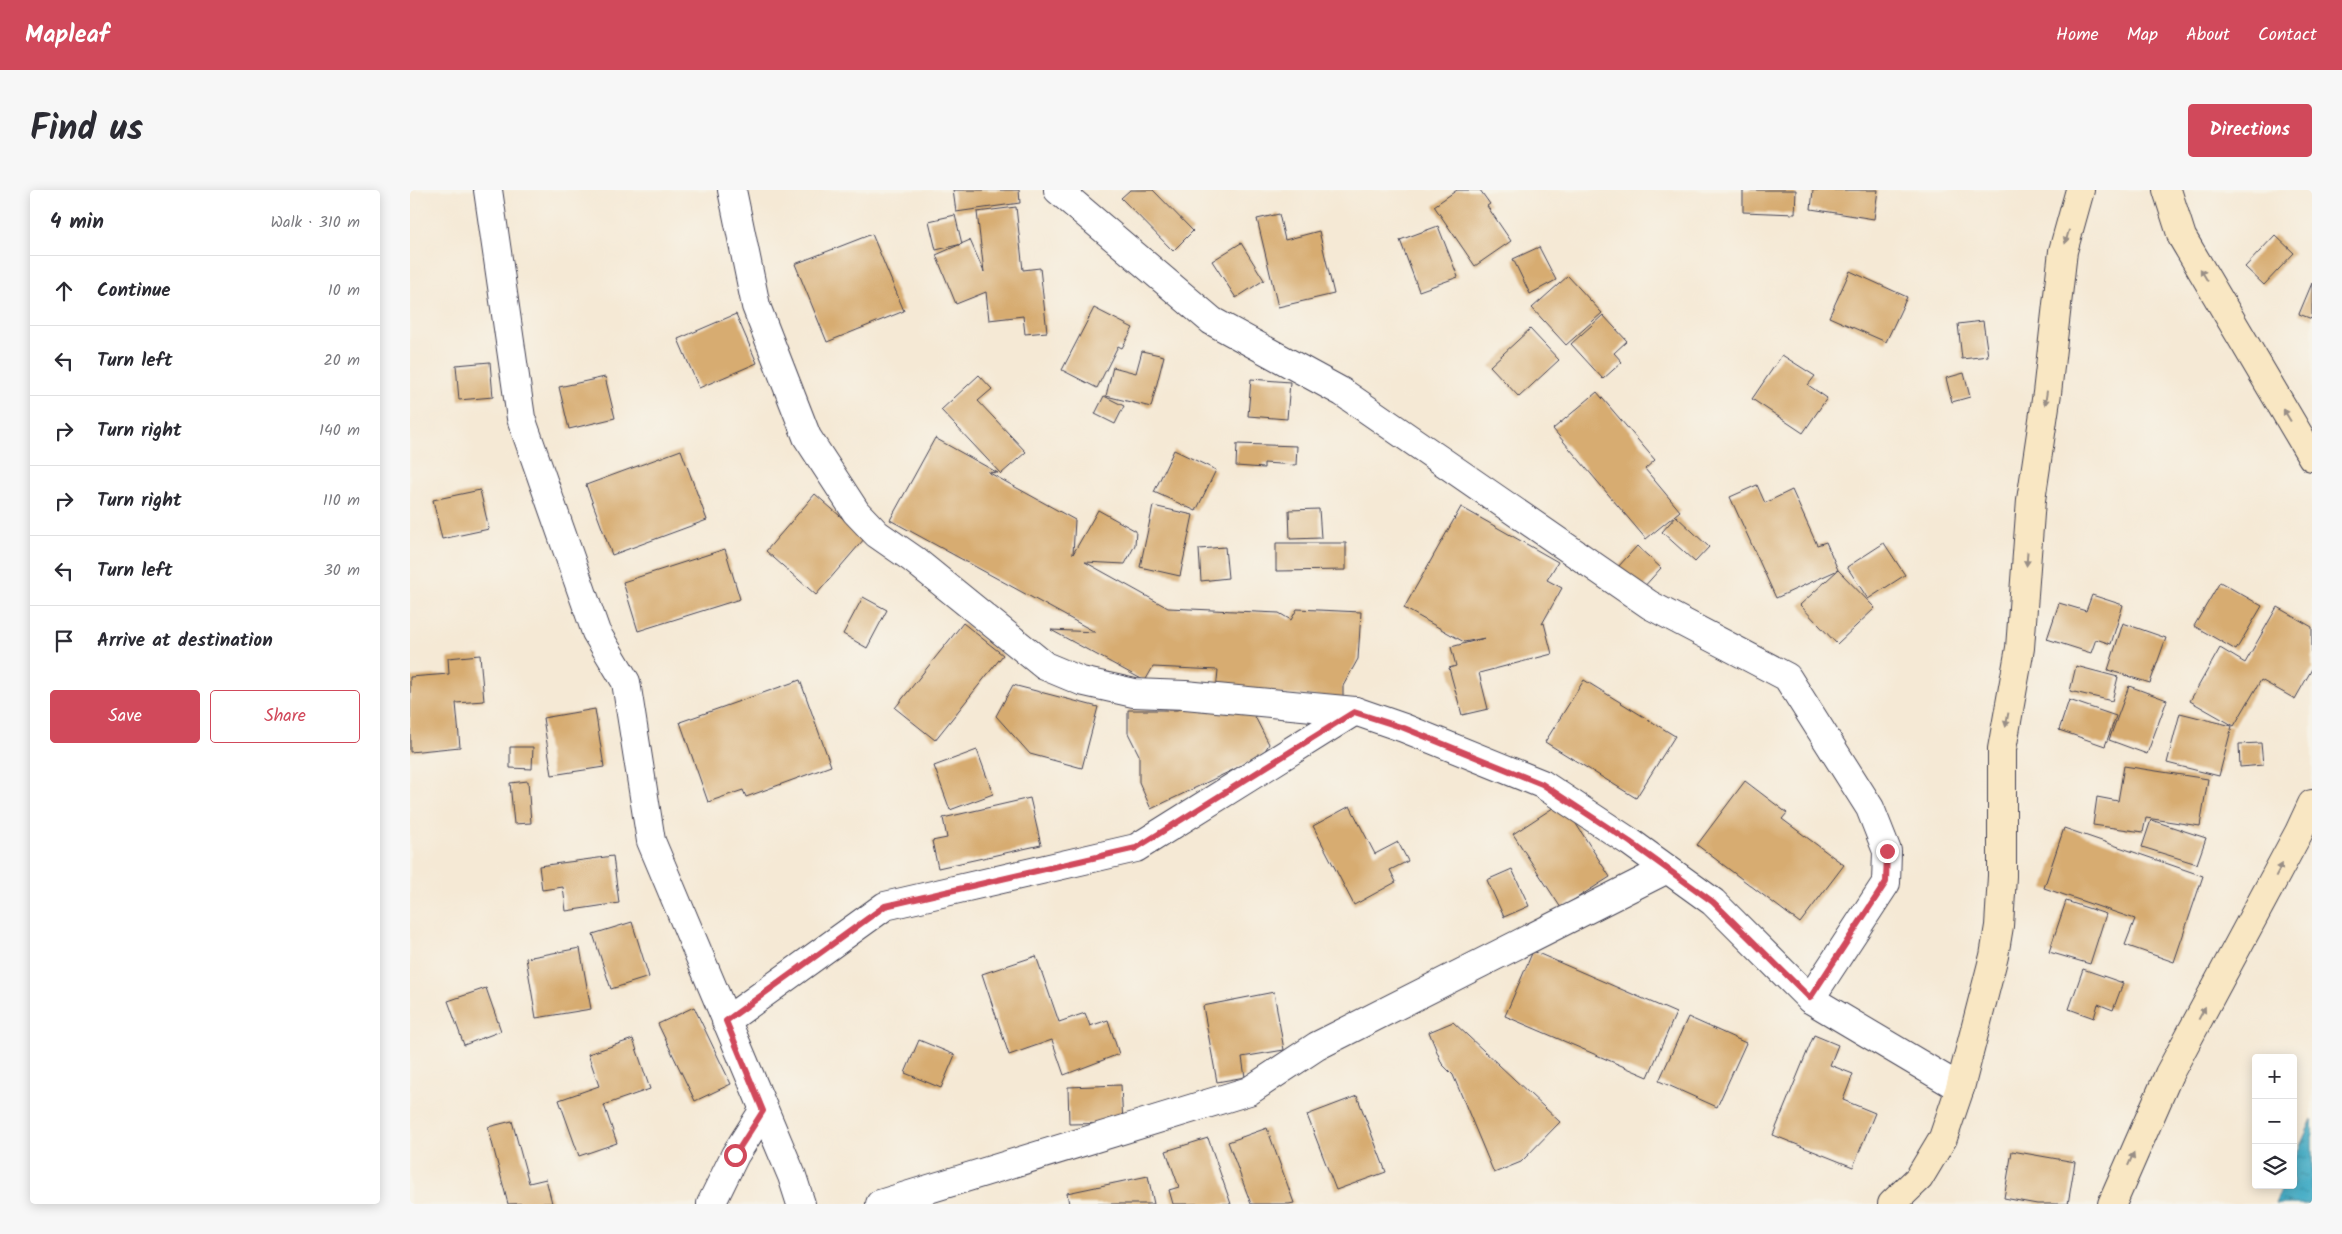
<!DOCTYPE html>
<html lang="en">
<head>
<meta charset="utf-8">
<style>
  body { margin:0; font-family:Kalam,sans-serif; background:#f7f7f7; color:#2b2b33 }
  .controls { position:absolute; right:15px; bottom:15px; display:grid; overflow:hidden; border-radius:5px; box-shadow:0 2px 12px #0003 }
  .controls button { width:45px; height:45px; display:grid; place-items:center; padding:0; border:0; border-bottom:1px solid #e1e1e2; background:#fff; color:#2b2b33; font:25px sans-serif }
  .stop { position:absolute; width:15px; height:15px; margin:-11px; border:4px solid #d1495b; border-radius:50%; background:#fff }
  .stop.end { background:#d1495b; border-color:#fff; box-shadow:0 1px 5px #0008 }
  .list { margin:0; padding:0; list-style:none }
  h2 { display:flex; justify-content:space-between; align-items:center; height:65px; margin:0; padding:0 20px; font-size:21px }
  h2 small { font-size:16px; font-weight:400; color:#7c7c81 }
  .list li { display:grid; grid-template-columns:32px 1fr auto; gap:15px; align-items:center; box-sizing:border-box; height:70px; padding:0 20px; border-top:1px solid #e1e1e2 }
  .list b { display:block; font-size:19px; white-space:nowrap }
  .list em { font-size:16px; font-style:normal; color:#7c7c81 }
  .actions { display:flex; gap:10px; padding:15px 20px }
  .actions a { flex:1; padding:11px 0; border:1px solid #d1495b; border-radius:5px; text-align:center; font-size:18px; color:#d1495b }
  .actions .main { background:#d1495b; color:#fff }
  .icon { flex:none; width:28px; height:28px; fill:none; stroke:currentColor; stroke-width:2; stroke-linecap:round; stroke-linejoin:round }
  .map { position:relative; flex:none; width:1902px; height:1014px; overflow:hidden; border-radius:5px }
  header { display:flex; align-items:center; gap:30px; box-sizing:border-box; height:70px; padding:0 25px; background:#d1495b; color:#fff }
  header strong { font-size:24px }
  nav { display:flex; gap:28px; margin-inline-start:auto; font-size:18px }
  .intro { display:flex; align-items:center; justify-content:space-between; box-sizing:border-box; height:120px; padding:0 30px }
  h1 { margin:0; font-size:35px }
  .button { padding:12px 22px; border-radius:5px; background:#d1495b; color:#fff; font-size:18px; font-weight:700 }
  main { display:flex; gap:30px; padding:0 30px }
  aside { flex:1; background:#fff; border-radius:5px; box-shadow:0 2px 12px #0003 }
  .map>svg:first-child { display:block }
  .water { fill:url(#water-ripples); stroke:#356881 }
  .building { fill:#d7ac71 }
  .lines { fill:none; stroke-linecap:round; stroke-linejoin:round }
  .minor-casing { stroke:#424052; stroke-width:30 }
  .secondary-casing { stroke:#424052; stroke-width:30 }
  .minor { stroke:#fff; stroke-width:28 }
  .secondary { stroke:#f9e7c3; stroke-width:28 }
  .oneway { fill:#988e86 }
  .route { stroke:#d1495b; stroke-width:6 }
</style>
</head>
<body>
<header>
<strong>Mapleaf</strong>
<nav><a>Home</a><a>Map</a><a>About</a><a>Contact</a></nav>
</header>
<div class="intro"><h1>Find us</h1><a class="button">Directions</a></div>
<main>
<aside>
<h2>4 min<small>Walk · 310 m</small></h2>
<ul class="list">
<li><svg class="icon" aria-label="ahead" viewBox="0 0 24 24"><path d="M12 20V5M6 11l6-6 6 6"/></svg><div><b>Continue</b></div><em>10 m</em></li>
<li><svg class="icon" aria-label="left" viewBox="0 0 24 24"><path d="M17 20v-9H6M10 6l-5 5 5 5"/></svg><div><b>Turn left</b></div><em>20 m</em></li>
<li><svg class="icon" aria-label="right" viewBox="0 0 24 24"><path d="M7 20v-9h11M14 6l5 5-5 5"/></svg><div><b>Turn right</b></div><em>140 m</em></li>
<li><svg class="icon" aria-label="right" viewBox="0 0 24 24"><path d="M7 20v-9h11M14 6l5 5-5 5"/></svg><div><b>Turn right</b></div><em>110 m</em></li>
<li><svg class="icon" aria-label="left" viewBox="0 0 24 24"><path d="M17 20v-9H6M10 6l-5 5 5 5"/></svg><div><b>Turn left</b></div><em>30 m</em></li>
<li><svg class="icon" aria-label="arrive" viewBox="0 0 24 24"><path d="M6 21V4h12l-3 4 3 4H6"/></svg><div><b>Arrive at destination</b></div></li>
</ul>
<div class="actions"><a class="main">Save</a><a>Share</a></div>
</aside>
<div class="map">
<svg width="1902" height="1014" viewBox="0 0 1902 1014">
  <defs>
    <pattern id="water-ripples" width="26" height="14" patternUnits="userSpaceOnUse" patternTransform="scale(1.25)"><rect width="26" height="14" fill="#48afc7"/><path d="M2 4q2-2 4 0t4 0M15 11q2-2 4 0t4 0" fill="none" stroke="#3c8ea3"/></pattern>
  </defs>
  <rect width="100%" height="100%" fill="#f7f3e8"/>
  <filter id="ink" filterUnits="userSpaceOnUse"><feTurbulence type="fractalNoise" baseFrequency=".02" numOctaves="2"/><feDisplacementMap in="SourceGraphic" scale="10" xChannelSelector="R" yChannelSelector="G"/><feConvolveMatrix kernelMatrix="1 2 1 2 8 2 1 2 1" color-interpolation-filters="sRGB"/></filter>
  <filter id="wash" filterUnits="userSpaceOnUse"><feTurbulence type="fractalNoise" baseFrequency=".0096" numOctaves="4" result="noise"/><feDisplacementMap in="SourceGraphic" scale="20" xChannelSelector="R" yChannelSelector="G"/><feGaussianBlur stdDeviation="1.12" result="paint"/><feColorMatrix in="noise" values="0 0 0 0 0 0 0 0 0 0 0 0 0 0 0 0 0 1.4 0 .05"/><feComposite in="paint" operator="in"/></filter>
  <g filter="url(#wash)">
    <rect width="100%" height="100%" fill="#f5e9d5"/>
    <path class="water" d="M 1902,929 L 1902,1014 L 1865,1014 L 1873,995 L 1883,995 L 1883,972 Z"/>
    <g id="blocks">
      <g class="building">
        <path d="M 543,0 L 609,0 L 610,13 L 546,22 Z"/>
        <path d="M 720,0 L 743,0 L 783,41 L 763,61 L 711,8 Z"/>
        <path d="M 1047,0 L 1070,0 L 1080,14 L 1077,16 L 1101,51 L 1065,76 L 1024,16 Z"/>
        <path d="M 1333,0 L 1386,0 L 1385,24 L 1333,22 Z"/>
        <path d="M 1403,0 L 1468,0 L 1464,29 L 1401,19 Z"/>
        <path d="M 606,17 L 613,80 L 630,78 L 637,142 L 615,144 L 613,126 L 579,130 L 576,102 L 546,114 L 526,65 L 560,50 L 574,82 L 567,22 Z"/>
        <path d="M 869,24 L 875,50 L 909,41 L 924,104 L 868,117 L 847,29 Z"/>
        <path d="M 545,25 L 552,54 L 526,60 L 519,31 Z"/>
        <path d="M 1028,36 L 1048,87 L 1009,101 L 990,50 Z"/>
        <path d="M 462,44 L 494,121 L 417,152 L 385,74 Z"/>
        <path d="M 1865,45 L 1884,63 L 1854,95 L 1835,77 Z"/>
        <path d="M 831,53 L 854,90 L 826,108 L 802,71 Z"/>
        <path d="M 1129,57 L 1146,90 L 1120,104 L 1103,69 Z"/>
        <path d="M 1440,81 L 1497,107 L 1476,152 L 1419,127 Z"/>
        <path d="M 1158,86 L 1192,123 L 1156,155 L 1122,118 Z"/>
        <path d="M 1902,93 L 1902,129 L 1889,124 Z"/>
        <path d="M 684,118 L 723,138 L 712,158 L 708,156 L 687,198 L 652,180 Z"/>
        <path d="M 326,124 L 347,173 L 289,198 L 268,149 Z"/>
        <path d="M 1193,125 L 1217,151 L 1204,163 L 1212,172 L 1193,189 L 1161,154 Z"/>
        <path d="M 1573,131 L 1578,166 L 1552,169 L 1548,134 Z"/>
        <path d="M 1120,139 L 1149,170 L 1109,207 L 1080,176 Z"/>
        <path d="M 732,161 L 754,166 L 741,217 L 696,206 L 703,177 L 726,183 Z"/>
        <path d="M 1372,165 L 1405,186 L 1398,195 L 1417,208 L 1393,243 L 1342,209 Z"/>
        <path d="M 80,172 L 83,207 L 49,210 L 46,175 Z"/>
        <path d="M 1554,183 L 1560,207 L 1542,212 L 1536,188 Z"/>
        <path d="M 569,185 L 582,199 L 568,211 L 616,262 L 591,284 L 531,220 Z"/>
        <path d="M 195,187 L 205,228 L 159,239 L 149,197 Z"/>
        <path d="M 841,189 L 880,192 L 877,229 L 838,226 Z"/>
        <path d="M 1187,202 L 1245,270 L 1235,279 L 1270,321 L 1236,349 L 1143,239 Z"/>
        <path d="M 694,206 L 714,216 L 705,234 L 685,224 Z"/>
        <path d="M 525,248 L 588,283 L 578,282 L 665,330 L 663,364 L 688,320 L 726,341 L 725,355 L 715,374 L 675,372 L 758,418 L 869,423 L 881,430 L 887,419 L 951,422 L 948,469 L 933,496 L 933,508 L 806,501 L 808,480 L 743,477 L 735,491 L 641,440 L 685,442 L 480,330 Z"/>
        <path d="M 827,254 L 887,256 L 886,275 L 854,273 L 854,278 L 826,276 Z"/>
        <path d="M 271,260 L 297,330 L 202,365 L 176,295 Z"/>
        <path d="M 764,260 L 806,280 L 786,321 L 744,302 Z"/>
        <path d="M 1347,295 L 1355,313 L 1382,300 L 1407,355 L 1416,352 L 1428,380 L 1465,418 L 1427,454 L 1390,415 L 1428,380 L 1366,408 L 1320,307 Z"/>
        <path d="M 70,300 L 79,339 L 32,349 L 23,310 Z"/>
        <path d="M 405,304 L 455,348 L 406,405 L 356,361 Z"/>
        <path d="M 743,316 L 783,325 L 770,386 L 730,377 Z"/>
        <path d="M 1051,317 L 1148,372 L 1137,390 L 1152,398 L 1132,434 L 1134,433 L 1142,464 L 1069,483 L 1078,519 L 1052,525 L 1039,478 L 1046,476 L 1041,457 L 1075,448 L 1054,452 L 994,418 Z"/>
        <path d="M 909,319 L 911,348 L 880,349 L 879,320 Z"/>
        <path d="M 1266,326 L 1299,357 L 1285,372 L 1252,342 Z"/>
        <path d="M 866,353 L 936,353 L 936,380 L 866,381 Z"/>
        <path d="M 1474,353 L 1495,385 L 1458,409 L 1437,377 Z"/>
        <path d="M 1227,356 L 1251,378 L 1232,399 L 1208,377 Z"/>
        <path d="M 815,357 L 818,388 L 791,391 L 789,359 Z"/>
        <path d="M 315,359 L 330,409 L 228,441 L 213,392 Z"/>
        <path d="M 1810,392 L 1852,416 L 1826,460 L 1784,436 Z"/>
        <path d="M 1682,405 L 1713,415 L 1701,454 L 1686,449 L 1681,463 L 1637,449 L 1649,413 L 1676,421 Z"/>
        <path d="M 453,407 L 477,420 L 457,458 L 433,444 Z"/>
        <path d="M 1867,417 L 1902,437 L 1902,479 L 1885,509 L 1851,490 L 1824,536 L 1780,511 L 1810,458 L 1835,473 Z"/>
        <path d="M 553,433 L 593,465 L 525,550 L 485,518 Z"/>
        <path d="M 1713,433 L 1756,448 L 1740,493 L 1698,480 Z"/>
        <path d="M 70,465 L 74,511 L 46,513 L 50,557 L 0,562 L 0,487 L 39,484 L 38,468 Z"/>
        <path d="M 1666,476 L 1708,487 L 1702,511 L 1660,501 Z"/>
        <path d="M 390,490 L 421,576 L 336,607 L 333,600 L 298,612 L 270,532 Z"/>
        <path d="M 1174,490 L 1265,546 L 1226,608 L 1135,552 Z"/>
        <path d="M 603,495 L 688,517 L 672,578 L 620,564 L 586,526 Z"/>
        <path d="M 1719,496 L 1757,510 L 1737,564 L 1699,550 Z"/>
        <path d="M 1659,510 L 1706,526 L 1695,556 L 1649,540 Z"/>
        <path d="M 775,517 L 840,517 L 859,554 L 852,566 L 741,619 L 729,592 L 729,565 L 718,543 L 718,520 L 767,520 Z"/>
        <path d="M 185,519 L 194,577 L 142,585 L 133,528 Z"/>
        <path d="M 1770,523 L 1822,536 L 1809,586 L 1757,573 Z"/>
        <path d="M 1851,553 L 1853,575 L 1830,577 L 1829,554 Z"/>
        <path d="M 100,557 L 123,557 L 122,579 L 100,578 Z"/>
        <path d="M 567,560 L 583,604 L 540,620 L 524,576 Z"/>
        <path d="M 1714,576 L 1798,589 L 1790,636 L 1736,628 L 1733,642 L 1683,635 L 1687,607 L 1708,611 Z"/>
        <path d="M 118,591 L 121,633 L 104,634 L 100,593 Z"/>
        <path d="M 1335,591 L 1377,623 L 1372,629 L 1434,675 L 1390,733 L 1287,655 Z"/>
        <path d="M 620,608 L 631,655 L 528,678 L 522,651 L 537,648 L 533,628 Z"/>
        <path d="M 1152,612 L 1200,687 L 1151,718 L 1103,644 Z"/>
        <path d="M 940,616 L 965,664 L 988,652 L 998,671 L 980,680 L 986,692 L 944,715 L 903,636 Z"/>
        <path d="M 1741,630 L 1796,648 L 1787,674 L 1732,657 Z"/>
        <path d="M 1654,638 L 1793,686 L 1764,772 L 1715,755 L 1725,729 L 1634,698 Z"/>
        <path d="M 203,666 L 209,713 L 156,721 L 153,697 L 132,700 L 129,676 Z"/>
        <path d="M 1102,679 L 1119,716 L 1094,727 L 1077,690 Z"/>
        <path d="M 1656,711 L 1696,724 L 1680,774 L 1639,762 Z"/>
        <path d="M 222,732 L 239,787 L 201,799 L 183,744 Z"/>
        <path d="M 170,758 L 181,819 L 126,828 L 116,768 Z"/>
        <path d="M 1123,761 L 1266,823 L 1238,887 L 1095,826 Z"/>
        <path d="M 626,766 L 649,832 L 675,823 L 680,836 L 698,830 L 709,864 L 654,885 L 642,850 L 599,865 L 572,784 Z"/>
        <path d="M 1673,779 L 1713,793 L 1703,820 L 1688,814 L 1684,828 L 1659,819 Z"/>
        <path d="M 76,798 L 91,841 L 54,855 L 38,811 Z"/>
        <path d="M 864,802 L 874,860 L 832,867 L 835,887 L 807,892 L 793,816 Z"/>
        <path d="M 284,817 L 321,894 L 285,911 L 248,834 Z"/>
        <path d="M 1278,827 L 1336,853 L 1307,917 L 1249,891 Z"/>
        <path d="M 1043,832 L 1150,932 L 1111,972 L 1084,983 L 1043,885 L 1032,874 L 1019,842 Z"/>
        <path d="M 1404,845 L 1428,855 L 1420,875 L 1443,884 L 1433,910 L 1465,923 L 1443,977 L 1363,945 Z"/>
        <path d="M 223,849 L 240,899 L 194,915 L 207,953 L 169,966 L 149,910 L 189,896 L 178,864 Z"/>
        <path d="M 509,850 L 545,865 L 531,898 L 495,883 Z"/>
        <path d="M 711,895 L 713,933 L 659,934 L 658,897 Z"/>
        <path d="M 947,906 L 976,982 L 926,1000 L 897,925 Z"/>
        <path d="M 102,931 L 119,993 L 136,989 L 142,1013 L 98,1014 L 78,937 Z"/>
        <path d="M 857,938 L 884,1013 L 879,1014 L 841,1014 L 818,952 Z"/>
        <path d="M 798,948 L 821,1014 L 763,1014 L 759,1000 L 769,997 L 756,961 Z"/>
        <path d="M 1602,961 L 1665,972 L 1658,1014 L 1627,1014 L 1594,1008 Z"/>
        <path d="M 738,986 L 744,1014 L 659,1014 L 657,1003 Z"/>
      </g>
    </g>
  </g>
  <g filter="url(#ink)">
    <use href="#blocks" fill-opacity="0" stroke="#424052" stroke-width="1"/>
    <g class="lines">
      <defs>
        <g id="minor">
          <path d="M 78,0 L 111,228 L 186,442 L 216,492 L 241,651 L 382,986 L 391,1014"/>
          <path d="M 322,0 L 346,116 L 397,247 L 446,322 L 467,344 L 503,369 L 635,476 L 671,491 L 724,503 L 775,505 L 945,521 L 994,538 L 1132,594 L 1220,652 L 1303,712 L 1400,809"/>
          <path d="M 648,0 L 802,131 L 932,202 L 1240,415 L 1377,487 L 1460,618 L 1477,661 L 1476,693 L 1400,809 L 1550,898"/>
          <path d="M 316,831 L 475,716 L 726,658 L 945,521"/>
          <path d="M 301,1014 L 325,965 L 353,921"/>
          <path d="M 470,1014 L 839,901 L 907,856 L 1257,679"/>
        </g>
        <g id="secondary">
          <path d="M 1757,0 L 1772,47 L 1902,267"/>
          <path d="M 1482,1014 L 1509,988 L 1533,948 L 1550,898 L 1584,766 L 1589,736 L 1592,686 L 1592,559 L 1610,458 L 1621,310 L 1637,203 L 1653,61 L 1670,0"/>
          <path d="M 1702,1014 L 1759,884 L 1889,642 L 1902,614"/>
        </g>
      </defs>
      <use href="#minor" class="minor-casing"/>
      <use href="#secondary" class="secondary-casing"/>
      <use href="#minor" class="minor"/>
      <use href="#secondary" class="secondary"/>
    </g>
    <defs><path id="oneway-solid" d="M-6-.8H1V-3.2L6.5 0L1 3.2V.8H-6Z" transform="scale(1.25)"/></defs>
    <g class="oneway">
      <use href="#oneway-solid" transform="translate(1657 47) rotate(106)"/>
      <use href="#oneway-solid" transform="translate(1794 85) rotate(-121)"/>
      <use href="#oneway-solid" transform="translate(1636 208) rotate(98)"/>
      <use href="#oneway-solid" transform="translate(1877 225) rotate(-121)"/>
      <use href="#oneway-solid" transform="translate(1617 369) rotate(94)"/>
      <use href="#oneway-solid" transform="translate(1597 530) rotate(101)"/>
      <use href="#oneway-solid" transform="translate(1869 680) rotate(-62)"/>
      <use href="#oneway-solid" transform="translate(1792 823) rotate(-62)"/>
      <use href="#oneway-solid" transform="translate(1721 969) rotate(-66)"/>
    </g>
  </g>
  <g class="lines" filter="url(#ink)">
    <path class="route" d="M 325,965 L 353,921 L 316,831 L 475,716 L 726,658 L 944,522 L 994,538 L 1132,594 L 1220,652 L 1303,712 L 1400,808 L 1476,692 L 1477,661"/>
  </g>
</svg>
<div class="controls">
<button>+</button>
<button>−</button>
<button><svg class="icon" aria-label="layers" viewBox="0 0 24 24"><path d="M12 4l9 5-9 5-9-5zM3 14l9 5 9-5"/></svg></button>
</div>
<div class="stop" style="left:325px;top:965px"></div>
<div class="stop end" style="left:1477px;top:661px"></div>
</div>
</main>
</body>
</html>
